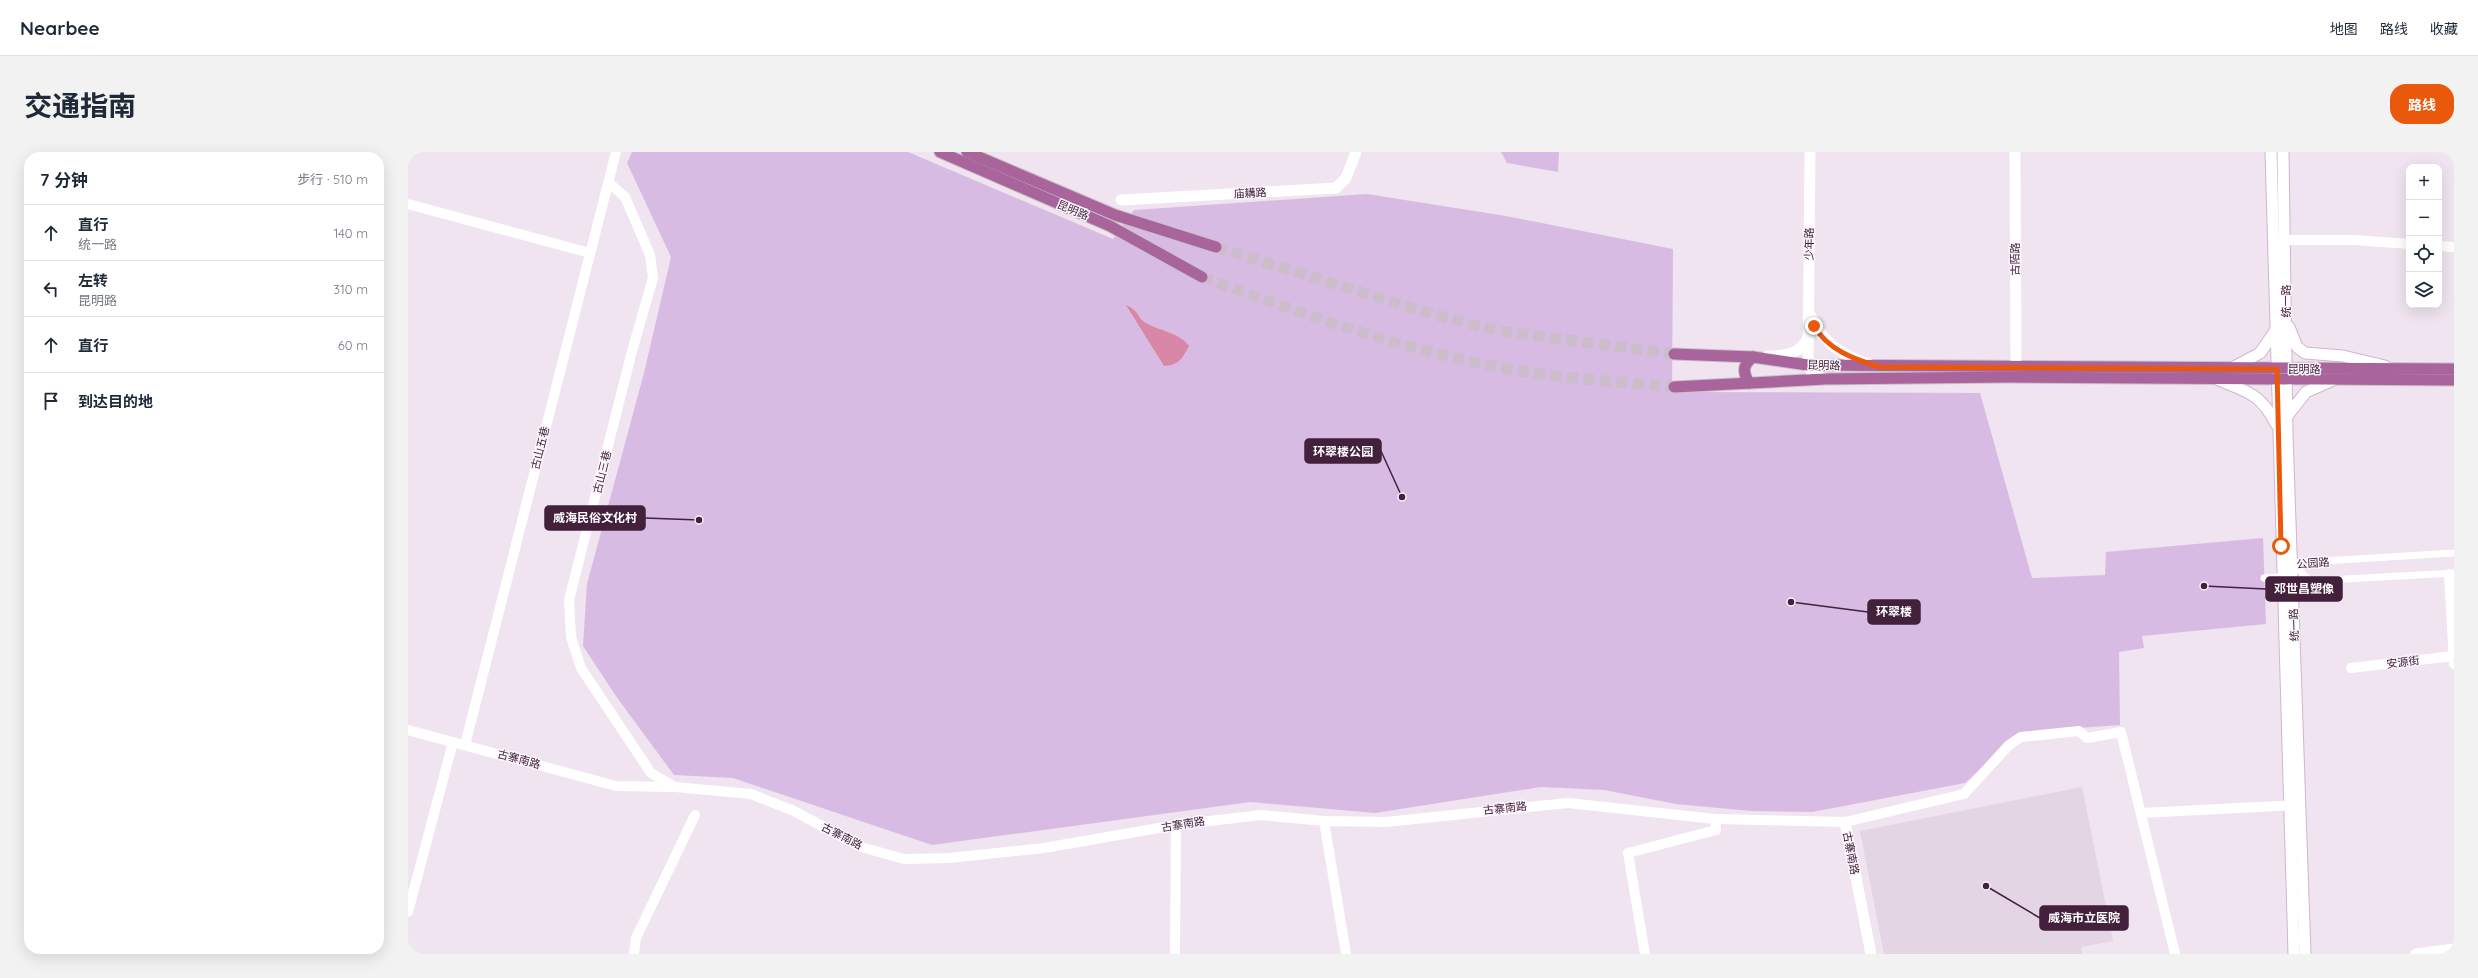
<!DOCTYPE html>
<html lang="zh">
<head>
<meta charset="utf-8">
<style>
  body { margin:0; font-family:Quicksand,"Noto Sans SC",sans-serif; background:#f2f2f3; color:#1f2937 }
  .controls { position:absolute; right:12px; top:12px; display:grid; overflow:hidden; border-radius:8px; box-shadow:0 4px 16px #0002 }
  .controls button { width:36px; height:36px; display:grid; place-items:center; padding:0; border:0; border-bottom:1px solid #e0e1e3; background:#fff; color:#1f2937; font:20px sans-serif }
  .stop { position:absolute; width:12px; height:12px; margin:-9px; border:3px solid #ea580c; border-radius:50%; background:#fff }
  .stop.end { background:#ea580c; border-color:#fff; box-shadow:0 1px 4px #0008 }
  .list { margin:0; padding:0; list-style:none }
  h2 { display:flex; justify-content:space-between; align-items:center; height:52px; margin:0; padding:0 16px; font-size:17px }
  h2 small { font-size:13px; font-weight:400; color:#747a83 }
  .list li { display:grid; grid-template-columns:26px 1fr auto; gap:12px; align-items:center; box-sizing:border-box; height:56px; padding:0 16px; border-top:1px solid #e0e1e3 }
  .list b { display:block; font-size:15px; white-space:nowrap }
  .list p { margin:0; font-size:13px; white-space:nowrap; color:#747a83 }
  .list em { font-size:13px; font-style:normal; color:#747a83 }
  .icon { flex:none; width:22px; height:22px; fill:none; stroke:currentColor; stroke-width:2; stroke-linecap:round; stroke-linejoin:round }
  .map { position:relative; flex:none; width:2046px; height:802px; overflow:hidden; border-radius:16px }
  header { display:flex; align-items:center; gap:24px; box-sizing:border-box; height:56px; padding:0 20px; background:#fff; border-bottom:1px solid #e0e1e3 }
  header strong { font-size:19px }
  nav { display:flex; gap:22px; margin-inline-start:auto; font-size:14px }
  .intro { display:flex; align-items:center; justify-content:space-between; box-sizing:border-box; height:96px; padding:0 24px }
  h1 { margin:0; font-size:28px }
  .button { padding:10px 18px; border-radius:16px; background:#ea580c; color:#fff; font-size:14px; font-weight:700 }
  main { display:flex; gap:24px; padding:0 24px }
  aside { flex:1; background:#fff; border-radius:16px; box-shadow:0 4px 16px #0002 }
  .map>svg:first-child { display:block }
  .built { fill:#e3d5e3 }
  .park { fill:#d8bbe2 }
  .water { fill:#d987a6 }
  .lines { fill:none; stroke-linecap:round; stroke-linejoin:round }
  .primary-tunnel { stroke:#cdbdcb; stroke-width:11; stroke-dasharray:11 5.5; stroke-linecap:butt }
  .secondary-casing { stroke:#d0b6ce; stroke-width:13 }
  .primary-casing { stroke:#cac1c9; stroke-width:13 }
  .pedestrian { stroke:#fff; stroke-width:7 }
  .minor { stroke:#fff; stroke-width:10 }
  .tertiary { stroke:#fff; stroke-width:11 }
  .secondary { stroke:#fff; stroke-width:11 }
  .primary { stroke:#a9649b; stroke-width:11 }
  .route { stroke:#ea580c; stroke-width:5 }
  .labels { text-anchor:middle; stroke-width:3; stroke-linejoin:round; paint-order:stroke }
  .street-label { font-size:11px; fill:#43213d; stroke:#fbf6fb }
  .leader { fill:none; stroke:#43213d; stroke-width:1.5 }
  .callout-dot { fill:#43213d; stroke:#fbf6fb; stroke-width:1.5 }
  .callout { fill:#43213d; stroke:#43213d; stroke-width:1.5 }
  .callout-label { font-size:12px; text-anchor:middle; font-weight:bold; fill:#fff }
</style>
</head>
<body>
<header>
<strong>Nearbee</strong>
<nav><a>地图</a><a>路线</a><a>收藏</a></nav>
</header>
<div class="intro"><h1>交通指南</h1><a class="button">路线</a></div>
<main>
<aside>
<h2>7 分钟<small>步行 · 510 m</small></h2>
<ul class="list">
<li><svg class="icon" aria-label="ahead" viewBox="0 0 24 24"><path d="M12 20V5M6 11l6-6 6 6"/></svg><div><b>直行</b><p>统一路</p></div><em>140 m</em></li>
<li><svg class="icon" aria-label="left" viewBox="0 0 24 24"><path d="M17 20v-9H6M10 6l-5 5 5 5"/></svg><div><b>左转</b><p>昆明路</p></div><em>310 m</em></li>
<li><svg class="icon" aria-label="ahead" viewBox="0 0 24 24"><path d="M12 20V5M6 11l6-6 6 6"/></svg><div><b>直行</b></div><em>60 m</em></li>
<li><svg class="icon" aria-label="arrive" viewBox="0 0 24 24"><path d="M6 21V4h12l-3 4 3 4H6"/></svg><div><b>到达目的地</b></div></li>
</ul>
</aside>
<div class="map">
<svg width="2046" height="802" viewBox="0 0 2046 802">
  <rect width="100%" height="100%" fill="#efe4ef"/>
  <path class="built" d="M 1674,635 L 1705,789 L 1673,795 L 1674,802 L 1476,802 L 1452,679 Z"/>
  <g class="park">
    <path d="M 224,0 L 500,0 L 705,87 L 726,58 L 959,42 L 1098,64 L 1265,97 L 1264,240 L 1572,241 L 1624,426 L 1697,423 L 1698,400 L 1855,386 L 1858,472 L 1734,484 L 1736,496 L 1711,500 L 1712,573 L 1613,580 L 1557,631 L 1404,660 L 1343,659 L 1268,652 L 1196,638 L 1133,635 L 967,661 L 842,650 L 524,693 L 325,626 L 266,623 L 210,547 L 175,494 L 179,432 L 236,221 L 263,105 L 219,11 Z"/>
    <path d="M 1093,0 L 1151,0 L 1150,20 L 1099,11 Z"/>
  </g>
  <path class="water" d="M 718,153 C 732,159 728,165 738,171 C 752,179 772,181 781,194 C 774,207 771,213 756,214 Z"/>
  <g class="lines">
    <g class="primary-tunnel">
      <path d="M 808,95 L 1024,162 L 1091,179 L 1266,202"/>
      <path d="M 794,125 C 888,159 982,194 1080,213 C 1141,226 1204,229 1266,235"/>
    </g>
    <defs>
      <g id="secondary">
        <path d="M 1863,0 L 1886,802"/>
        <path d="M 1875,0 L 1879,283 L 1897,802"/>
        <path d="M 1881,175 L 1889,195 L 1897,201 L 1935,204 L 1977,214"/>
        <path d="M 1824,216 L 1852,201 L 1868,178"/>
        <path d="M 1811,228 C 1840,240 1853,242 1868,272"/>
        <path d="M 1879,264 L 1898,240 L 1925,228"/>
      </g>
      <g id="primary">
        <path d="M 532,0 L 702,74 L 794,125"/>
        <path d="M 559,0 L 707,63 L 808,95"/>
        <path d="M 1266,202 L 1345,205 L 1400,213 L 2046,217"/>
        <path d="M 1341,231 C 1334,219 1335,213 1345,205"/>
        <path d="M 1266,235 L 1417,227 L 1600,225 L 2046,228"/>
      </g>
    </defs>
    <use href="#secondary" class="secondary-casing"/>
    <use href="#primary" class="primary-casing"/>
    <g class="pedestrian">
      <path d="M 1883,411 L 2046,401"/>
      <path d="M 1884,411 L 1902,429 L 2046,421"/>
      <path d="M 1856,426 L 1872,425"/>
    </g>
    <g class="minor">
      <path d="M 201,31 L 217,45 L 242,103 L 245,126 L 224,199 L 161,448 L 163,485 L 173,516 L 243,621 L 267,635"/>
      <path d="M 0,52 L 182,101"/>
      <path d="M 1878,88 L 1946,88 L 2001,92"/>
      <path d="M 2031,94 L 2046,95"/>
      <path d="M 2041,422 L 2046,512"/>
      <path d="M 1943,516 L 2046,504"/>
      <path d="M 0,578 L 208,634 L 267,635 L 343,642 L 386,659 L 453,695 L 496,707 L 541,706 L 636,696 L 768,673 L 853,663 L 916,669 L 978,670 L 1160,651 L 1307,667 L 1437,670 L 1556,642 L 1601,593 L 1613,585 L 1671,579 L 1679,586 L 1713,580 L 1767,802"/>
      <path d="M 57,593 L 208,0"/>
      <path d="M 1733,661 L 1888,653"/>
      <path d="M 916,669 L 938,802"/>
      <path d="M 0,760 L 45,590"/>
      <path d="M 226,802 L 228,786 L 287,663"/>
      <path d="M 767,802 L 768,673"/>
      <path d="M 1237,802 L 1220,701 L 1308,678 L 1307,667"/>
    </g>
    <g class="tertiary">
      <path d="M 1402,0 L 1400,213 L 1404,222 L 1417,227"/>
      <path d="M 1607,0 L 1608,215"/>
      <path d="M 713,48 L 928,36 L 938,26 L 948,0"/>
      <path d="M 1403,164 C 1413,190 1435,204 1461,212"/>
      <path d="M 1360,204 C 1377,204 1393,202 1400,185"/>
      <path d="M 1437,670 L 1463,802"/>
      <path d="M 2008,802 L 2046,797"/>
    </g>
    <use href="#secondary" class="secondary"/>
    <use href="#primary" class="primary"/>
  </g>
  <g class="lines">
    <path class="route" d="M 1406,174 C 1420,198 1446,207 1471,215 L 1869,217 L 1873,394"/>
  </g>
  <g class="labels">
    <g class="street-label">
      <text transform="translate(842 41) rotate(-3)" y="4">庙耩路</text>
      <text transform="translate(665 58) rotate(23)" y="4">昆明路</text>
      <text transform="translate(1401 92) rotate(-89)" y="4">少年路</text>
      <text transform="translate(1607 107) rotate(-90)" y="4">古陌路</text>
      <text transform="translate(1878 149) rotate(-90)" y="4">统一路</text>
      <text transform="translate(1416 213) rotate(2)" y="4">昆明路</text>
      <text x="1896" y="221">昆明路</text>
      <text transform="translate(132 296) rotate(-76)" y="4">古山五巷</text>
      <text transform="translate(194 320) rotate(-76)" y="4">古山三巷</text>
      <text transform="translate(1905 411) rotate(-4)" y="4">公园路</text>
      <text transform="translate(1886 473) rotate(-92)" y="4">统一路</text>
      <text transform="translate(1995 510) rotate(-7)" y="4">安源街</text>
      <text transform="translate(111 607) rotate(15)" y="4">古寨南路</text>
      <text transform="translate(1097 656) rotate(-6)" y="4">古寨南路</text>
      <text transform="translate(775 672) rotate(-9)" y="4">古寨南路</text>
      <text transform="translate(434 684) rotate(27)" y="4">古寨南路</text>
      <text transform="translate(1443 701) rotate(79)" y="4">古寨南路</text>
    </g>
  </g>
  <path class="leader" d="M994 345L973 299M291 368L237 366M1796 434L1858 437M1383 450L1460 460M1578 734L1632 766"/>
  <g class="callout-dot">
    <circle cx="994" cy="345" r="4"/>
    <circle cx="291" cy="368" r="4"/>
    <circle cx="1796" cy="434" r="4"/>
    <circle cx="1383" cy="450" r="4"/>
    <circle cx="1578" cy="734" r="4"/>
  </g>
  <g class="callout">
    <rect x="897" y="287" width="76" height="24" rx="4"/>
    <rect x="137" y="354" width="100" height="24" rx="4"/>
    <rect x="1858" y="425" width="76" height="24" rx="4"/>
    <rect x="1460" y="448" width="52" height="24" rx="4"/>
    <rect x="1632" y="754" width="88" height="24" rx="4"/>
  </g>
  <g class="callout-label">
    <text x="935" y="304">环翠楼公园</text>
    <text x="187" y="370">威海民俗文化村</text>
    <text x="1896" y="441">邓世昌塑像</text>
    <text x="1486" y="464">环翠楼</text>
    <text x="1676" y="770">威海市立医院</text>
  </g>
</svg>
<div class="controls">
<button>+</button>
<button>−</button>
<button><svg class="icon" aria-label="locate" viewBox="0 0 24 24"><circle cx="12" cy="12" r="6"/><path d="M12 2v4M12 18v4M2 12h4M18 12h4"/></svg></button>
<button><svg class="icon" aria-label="layers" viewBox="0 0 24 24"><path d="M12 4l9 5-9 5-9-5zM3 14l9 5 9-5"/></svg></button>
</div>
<div class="stop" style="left:1873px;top:394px"></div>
<div class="stop end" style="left:1406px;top:174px"></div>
</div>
</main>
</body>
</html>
